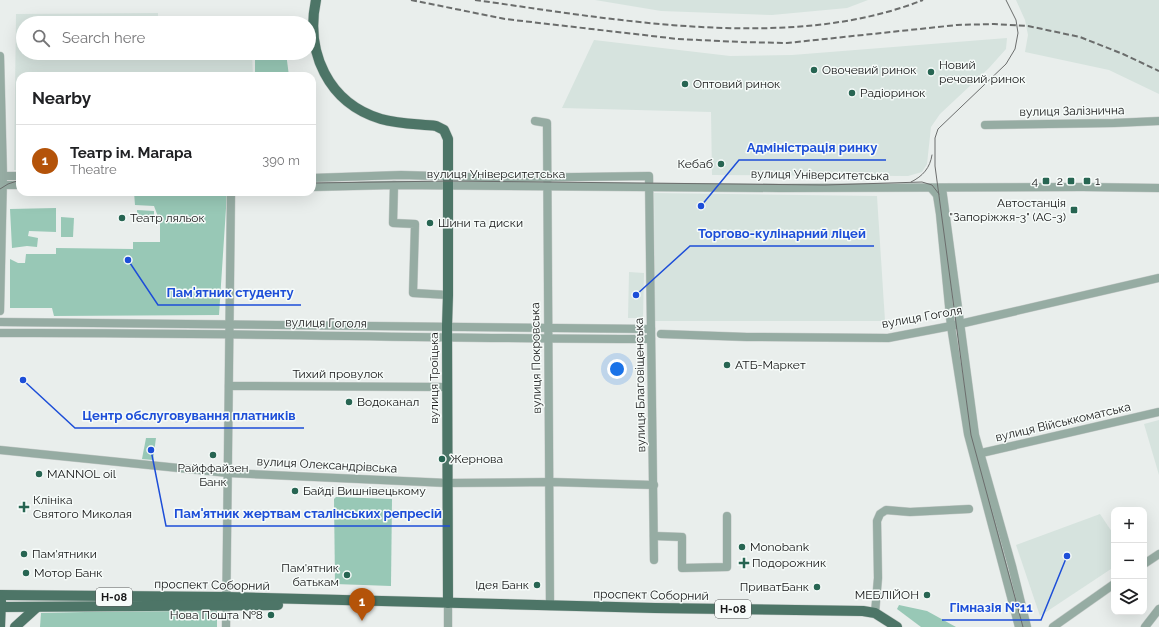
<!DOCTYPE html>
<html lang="en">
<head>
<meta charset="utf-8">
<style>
  body { margin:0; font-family:Raleway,sans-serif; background:#f2f2f2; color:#202124 }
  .controls { position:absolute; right:12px; bottom:12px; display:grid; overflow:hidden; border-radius:8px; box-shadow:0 4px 16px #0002 }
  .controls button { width:36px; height:36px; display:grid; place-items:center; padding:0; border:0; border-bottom:1px solid #e0e0e0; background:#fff; color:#202124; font:20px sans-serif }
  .you { position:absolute; left:617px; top:369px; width:14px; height:14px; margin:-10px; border:3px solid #fff; border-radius:50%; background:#1a73e8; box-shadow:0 0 0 6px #1a73e833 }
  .badge { display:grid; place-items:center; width:26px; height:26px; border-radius:50%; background:#b45309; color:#fff; font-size:13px; font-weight:700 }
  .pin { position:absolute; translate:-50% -33px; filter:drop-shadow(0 1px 2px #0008) }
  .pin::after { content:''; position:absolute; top:21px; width:14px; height:12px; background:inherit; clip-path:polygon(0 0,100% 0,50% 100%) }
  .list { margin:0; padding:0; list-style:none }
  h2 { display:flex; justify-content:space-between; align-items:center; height:52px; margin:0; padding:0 16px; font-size:17px }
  h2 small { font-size:13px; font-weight:400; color:#757577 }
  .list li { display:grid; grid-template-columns:26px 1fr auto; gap:12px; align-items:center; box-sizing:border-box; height:72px; padding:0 16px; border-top:1px solid #e0e0e0 }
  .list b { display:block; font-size:15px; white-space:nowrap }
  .list p { margin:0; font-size:13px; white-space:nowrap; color:#757577 }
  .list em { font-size:13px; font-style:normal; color:#757577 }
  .icon { flex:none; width:22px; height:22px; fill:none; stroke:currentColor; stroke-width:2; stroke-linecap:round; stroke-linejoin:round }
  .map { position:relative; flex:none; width:1159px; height:627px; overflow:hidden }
  .search { position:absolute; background:#fff; box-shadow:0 4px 16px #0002; left:16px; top:16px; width:300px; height:44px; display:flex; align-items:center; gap:10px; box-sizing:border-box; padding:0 14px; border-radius:22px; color:#757577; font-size:15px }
  .panel { position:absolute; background:#fff; box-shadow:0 4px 16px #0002; left:16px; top:72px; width:300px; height:124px; border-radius:12px }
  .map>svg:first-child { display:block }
  .built { fill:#d6e3de }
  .green { fill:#98c8b6 }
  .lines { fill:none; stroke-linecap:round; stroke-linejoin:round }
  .minor-casing { stroke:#c7ccca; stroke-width:9 }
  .major-casing { stroke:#c7ccca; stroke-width:11 }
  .minor { stroke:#96aca3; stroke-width:8 }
  .major { stroke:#4d7567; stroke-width:10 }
  .tram { stroke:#6b6d6c; stroke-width:1 }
  .rail { stroke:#6b6d6c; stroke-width:2; stroke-dasharray:6 3; stroke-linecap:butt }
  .poi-dot { fill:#276552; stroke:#f6fbf9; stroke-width:1.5 }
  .labels { text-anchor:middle; stroke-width:3; stroke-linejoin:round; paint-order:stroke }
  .shield { fill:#f6fbf9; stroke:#595b5b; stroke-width:1 }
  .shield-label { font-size:11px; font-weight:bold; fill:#161717 }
  .poi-label { font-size:12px; fill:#161717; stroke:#f6fbf9; text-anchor:start }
  .street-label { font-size:12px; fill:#161717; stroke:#f6fbf9 }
  .leader { fill:none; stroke:#1d4ed8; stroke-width:1.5 }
  .callout-dot { fill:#1d4ed8; stroke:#f6fbf9; stroke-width:1.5 }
  .callout-label { font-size:13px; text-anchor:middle; font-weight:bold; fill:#1d4ed8; stroke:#f6fbf9; stroke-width:3; stroke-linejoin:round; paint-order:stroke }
</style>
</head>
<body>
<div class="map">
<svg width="1159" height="627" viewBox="0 0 1159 627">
  <rect width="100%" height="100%" fill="#e9eeec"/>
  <g class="built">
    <path d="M 595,0 L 868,0 L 847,8 L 772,15 L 661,11 Z"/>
    <path d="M 1016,0 L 1159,0 L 1159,94 L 1109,70 L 1025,52 L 1028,35 L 1025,20 Z"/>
    <path d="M 158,13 L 158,19 L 251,21 L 251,23 L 23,23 L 23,53 L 252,53 L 253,76 L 20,76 L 20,170 L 14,170 L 16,14 Z"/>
    <path d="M 1007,38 L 1006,49 L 989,68 L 940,114 L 931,127 L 927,164 L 922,172 L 908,176 L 712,175 L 711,112 L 562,108 L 594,40 L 730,56 L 792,55 Z"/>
    <path d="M 654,193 L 877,196 L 885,321 L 655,321 Z"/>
    <path d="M 629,272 L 644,273 L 643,318 L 628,318 Z"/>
    <path d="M 1159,420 L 1159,475 L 1144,424 Z"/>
    <path d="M 1100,514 L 1114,535 L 1114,567 L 1040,616 L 1016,545 Z"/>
  </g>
  <g class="green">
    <path d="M 260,53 L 286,53 L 289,76 L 255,76 L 255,59 L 259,57 Z"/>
    <path d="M 134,192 L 227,193 L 219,315 L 54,316 L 52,308 L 10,308 L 10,259 L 18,263 L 25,263 L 26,254 L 56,254 L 56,248 L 133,249 L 133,242 L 160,242 L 160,222 L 154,206 L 135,205 Z"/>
    <path d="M 56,208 L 56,232 L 29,231 L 28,236 L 38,238 L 37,247 L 27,246 L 12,248 L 10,209 Z"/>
    <path d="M 137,210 L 154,211 L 154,220 L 137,219 Z"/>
    <path d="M 61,217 L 74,218 L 73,237 L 61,237 Z"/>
    <path d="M 146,438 L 156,438 L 153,460 L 142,459 Z"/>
    <path d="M 336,497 L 392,499 L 391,586 L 335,584 L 334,499 Z"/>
    <path d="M 899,605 L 927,611 L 956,627 L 921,627 L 897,609 Z"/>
    <path d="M 217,609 L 217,627 L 40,627 L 41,613 Z"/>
  </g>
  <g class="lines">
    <defs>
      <g id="minor">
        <path d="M 0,56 L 3,176 L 0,311"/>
        <path d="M 535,121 L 547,123 L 550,606"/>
        <path d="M 985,125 L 1114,123 L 1159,121"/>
        <path d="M 3,176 L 20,176"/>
        <path d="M 312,178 L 401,175 L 503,178 L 649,176 L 654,560"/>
        <path d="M 2,185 L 20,185"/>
        <path d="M 394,185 L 393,223 L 415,224 L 413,293 L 448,295"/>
        <path d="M 312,187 L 394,185 L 780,188 L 1083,187 L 1159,188"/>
        <path d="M 931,188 L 937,195 L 940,214 L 951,326 L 968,434 L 1019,627"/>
        <path d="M 942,188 L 975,435 L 1012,566 L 1027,627"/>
        <path d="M 0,322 L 651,329"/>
        <path d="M 0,333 C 217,332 434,339 651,339"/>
        <path d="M 661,334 L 747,337 L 888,338 L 951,326 L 1159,278"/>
        <path d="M 229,386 L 447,387"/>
        <path d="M 0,450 L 228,473 L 447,483 L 551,482 L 654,485"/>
        <path d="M 977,454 L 1159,412"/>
        <path d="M 654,536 L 682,537 L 682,568 L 727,567 L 727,516"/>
        <path d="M 1144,564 L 1159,554"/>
        <path d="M 875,613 L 878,578 L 877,521 L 880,514 L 886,510 L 910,512 L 969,509"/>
        <path d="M 226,627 L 231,192"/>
        <path d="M 448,627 L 448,603"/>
        <path d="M 1053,627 L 1114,584"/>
        <path d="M 1145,627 L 1159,609"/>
      </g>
      <g id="major">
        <path d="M 316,0 C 305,52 328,103 381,119 C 398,124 418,124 436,126 L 444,130 L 448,139 L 448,295 L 447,326 L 448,603"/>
        <path d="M 0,595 L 226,597 L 655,608 L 863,611 L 875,613 L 897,627"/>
        <path d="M 0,607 L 278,605"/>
        <path d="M 0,627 L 1,601"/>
        <path d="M 15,627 L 36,608"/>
      </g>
    </defs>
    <use href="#minor" class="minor-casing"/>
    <use href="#major" class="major-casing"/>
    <use href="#minor" class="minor"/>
    <use href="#major" class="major"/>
    <g class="tram">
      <path d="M 1006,0 L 1016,20 L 1018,33 L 1015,49 L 1006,64 L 938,129 L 935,138 L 935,166 L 971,435 L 1023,627"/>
      <path d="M 911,182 C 923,176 930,168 932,155"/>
      <path d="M 312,183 L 449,181 L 825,185 L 922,182 L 932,185 L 939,194"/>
      <path d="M 0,189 L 8,184 L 20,180"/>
    </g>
    <g class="rail">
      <path d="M 411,0 L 505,19 L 678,39 L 741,42 L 787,43 L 957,25 L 994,24 L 1028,26 L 1080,37 L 1123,54 L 1159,71"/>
      <path d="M 475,0 C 613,19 790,53 923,0"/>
    </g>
  </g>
  <g class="poi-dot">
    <circle cx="814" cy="70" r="4"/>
    <circle cx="931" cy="72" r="4"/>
    <circle cx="685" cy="84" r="4"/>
    <circle cx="852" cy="93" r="4"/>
    <circle cx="721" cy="164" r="4"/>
    <rect x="1042" y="177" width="8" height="8" rx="2"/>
    <rect x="1067" y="177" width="8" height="8" rx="2"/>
    <rect x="1083" y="177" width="8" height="8" rx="2"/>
    <rect x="1070" y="206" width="8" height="8" rx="2"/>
    <circle cx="122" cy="218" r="4"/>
    <circle cx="430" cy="223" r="4"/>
    <circle cx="727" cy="365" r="4"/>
    <circle cx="349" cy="402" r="4"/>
    <circle cx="213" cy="455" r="4"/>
    <circle cx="442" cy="459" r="4"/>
    <circle cx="39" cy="474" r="4"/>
    <circle cx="295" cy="491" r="4"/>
    <path d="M22 501h4v4h4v4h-4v4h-4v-4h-4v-4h4z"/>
    <circle cx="742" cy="547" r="4"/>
    <circle cx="24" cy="554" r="4"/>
    <path d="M742 557h4v4h4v4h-4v4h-4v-4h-4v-4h4z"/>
    <circle cx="26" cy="573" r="4"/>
    <circle cx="347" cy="575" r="4"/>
    <circle cx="537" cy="585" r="4"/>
    <circle cx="817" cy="587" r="4"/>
    <circle cx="927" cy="595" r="4"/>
    <circle cx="271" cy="615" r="4"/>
  </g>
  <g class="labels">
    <g class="shield">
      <rect x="96" y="588" width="36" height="18" rx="3"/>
      <rect x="715" y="600" width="36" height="18" rx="3"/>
    </g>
    <g class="shield-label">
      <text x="114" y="601">Н-08</text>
      <text x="733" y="613">Н-08</text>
    </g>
    <g class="poi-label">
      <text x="939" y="69">Новий<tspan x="939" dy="14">речовий ринок</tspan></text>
      <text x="822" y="74">Овочевий ринок</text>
      <text x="693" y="88">Оптовий ринок</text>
      <text x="860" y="97">Радіоринок</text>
      <text x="713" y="168" text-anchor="end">Кебаб</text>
      <text x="1038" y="185" text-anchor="end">4</text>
      <text x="1063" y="185" text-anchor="end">2</text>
      <text x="1095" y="185">1</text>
      <text x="1066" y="207" text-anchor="end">Автостанція<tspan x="1066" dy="14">"Запоріжжя-3" (АС-3)</tspan></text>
      <text x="130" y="222">Театр ляльок</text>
      <text x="438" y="227">Шини та диски</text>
      <text x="735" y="369">АТБ-Маркет</text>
      <text x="357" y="406">Водоканал</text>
      <text x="450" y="463">Жернова</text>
      <text x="213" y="472" text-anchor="middle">Райффайзен<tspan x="213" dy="14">Банк</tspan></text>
      <text x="47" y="478">MANNOL oil</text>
      <text x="303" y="495">Байді Вишнівецькому</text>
      <text x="33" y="504">Клініка<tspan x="33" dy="14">Святого Миколая</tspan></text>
      <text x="750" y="551">Monobank</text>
      <text x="32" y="558">Пам'ятники</text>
      <text x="752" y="567">Подорожник</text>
      <text x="339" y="572" text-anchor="end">Пам'ятник<tspan x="339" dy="14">батькам</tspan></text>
      <text x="34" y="577">Мотор Банк</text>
      <text x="529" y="589" text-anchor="end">Ідея Банк</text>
      <text x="809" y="591" text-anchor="end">ПриватБанк</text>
      <text x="919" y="599" text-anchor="end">МЕБЛІЙОН</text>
      <text x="263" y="619" text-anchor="end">Нова Пошта №8</text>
    </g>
    <g class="street-label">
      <text transform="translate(1072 111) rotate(-1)" y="4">вулиця Залізнична</text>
      <text x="496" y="178">вулиця Університетська</text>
      <text transform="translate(820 175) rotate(1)" y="4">вулиця Університетська</text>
      <text transform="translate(922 317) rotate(-10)" y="4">вулиця Гоголя</text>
      <text transform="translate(326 323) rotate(1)" y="4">вулиця Гоголя</text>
      <text transform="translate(536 358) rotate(-91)" y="4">вулиця Покровська</text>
      <text x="338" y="378">Тихий провулок</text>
      <text transform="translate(434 378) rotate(-90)" y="4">вулиця Троїцька</text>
      <text transform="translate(640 385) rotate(-91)" y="4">вулиця Благовіщенська</text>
      <text transform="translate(1063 422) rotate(-13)" y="4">вулиця Військкоматська</text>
      <text transform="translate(327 465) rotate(3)" y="4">вулиця Олександрівська</text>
      <text transform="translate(212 585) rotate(1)" y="4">проспект Соборний</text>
      <text transform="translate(651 595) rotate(1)" y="4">проспект Соборний</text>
    </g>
  </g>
  <path class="leader" d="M701 206L739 160H886M636 295L690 246H874M128 260L158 305H301M23 380L75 428H304M151 450L166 526H450M1067 556L1041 620H942"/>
  <g class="callout-dot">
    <circle cx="701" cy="206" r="4"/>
    <circle cx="636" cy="295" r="4"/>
    <circle cx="128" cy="260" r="4"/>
    <circle cx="23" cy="380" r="4"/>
    <circle cx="151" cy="450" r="4"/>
    <circle cx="1067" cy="556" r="4"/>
  </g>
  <g class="callout-label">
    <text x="812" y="152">Адміністрація ринку</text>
    <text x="782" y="238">Торгово-кулінарний ліцей</text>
    <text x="230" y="297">Пам'ятник студенту</text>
    <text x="189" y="420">Центр обслуговування платників</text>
    <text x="308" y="518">Пам'ятник жертвам сталінських репресій</text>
    <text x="991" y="612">Гімназія №11</text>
  </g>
</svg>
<div class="controls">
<button>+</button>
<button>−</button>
<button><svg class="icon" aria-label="layers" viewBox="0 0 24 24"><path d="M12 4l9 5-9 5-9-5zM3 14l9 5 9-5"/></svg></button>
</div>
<div class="you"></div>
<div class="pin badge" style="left:362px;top:621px">1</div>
<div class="search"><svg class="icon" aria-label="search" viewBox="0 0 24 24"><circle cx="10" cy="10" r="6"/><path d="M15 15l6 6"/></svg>Search here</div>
<section class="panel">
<h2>Nearby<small></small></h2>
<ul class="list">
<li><span class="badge">1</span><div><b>Театр ім. Магара</b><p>Theatre</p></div><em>390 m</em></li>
</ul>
</section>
</div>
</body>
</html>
